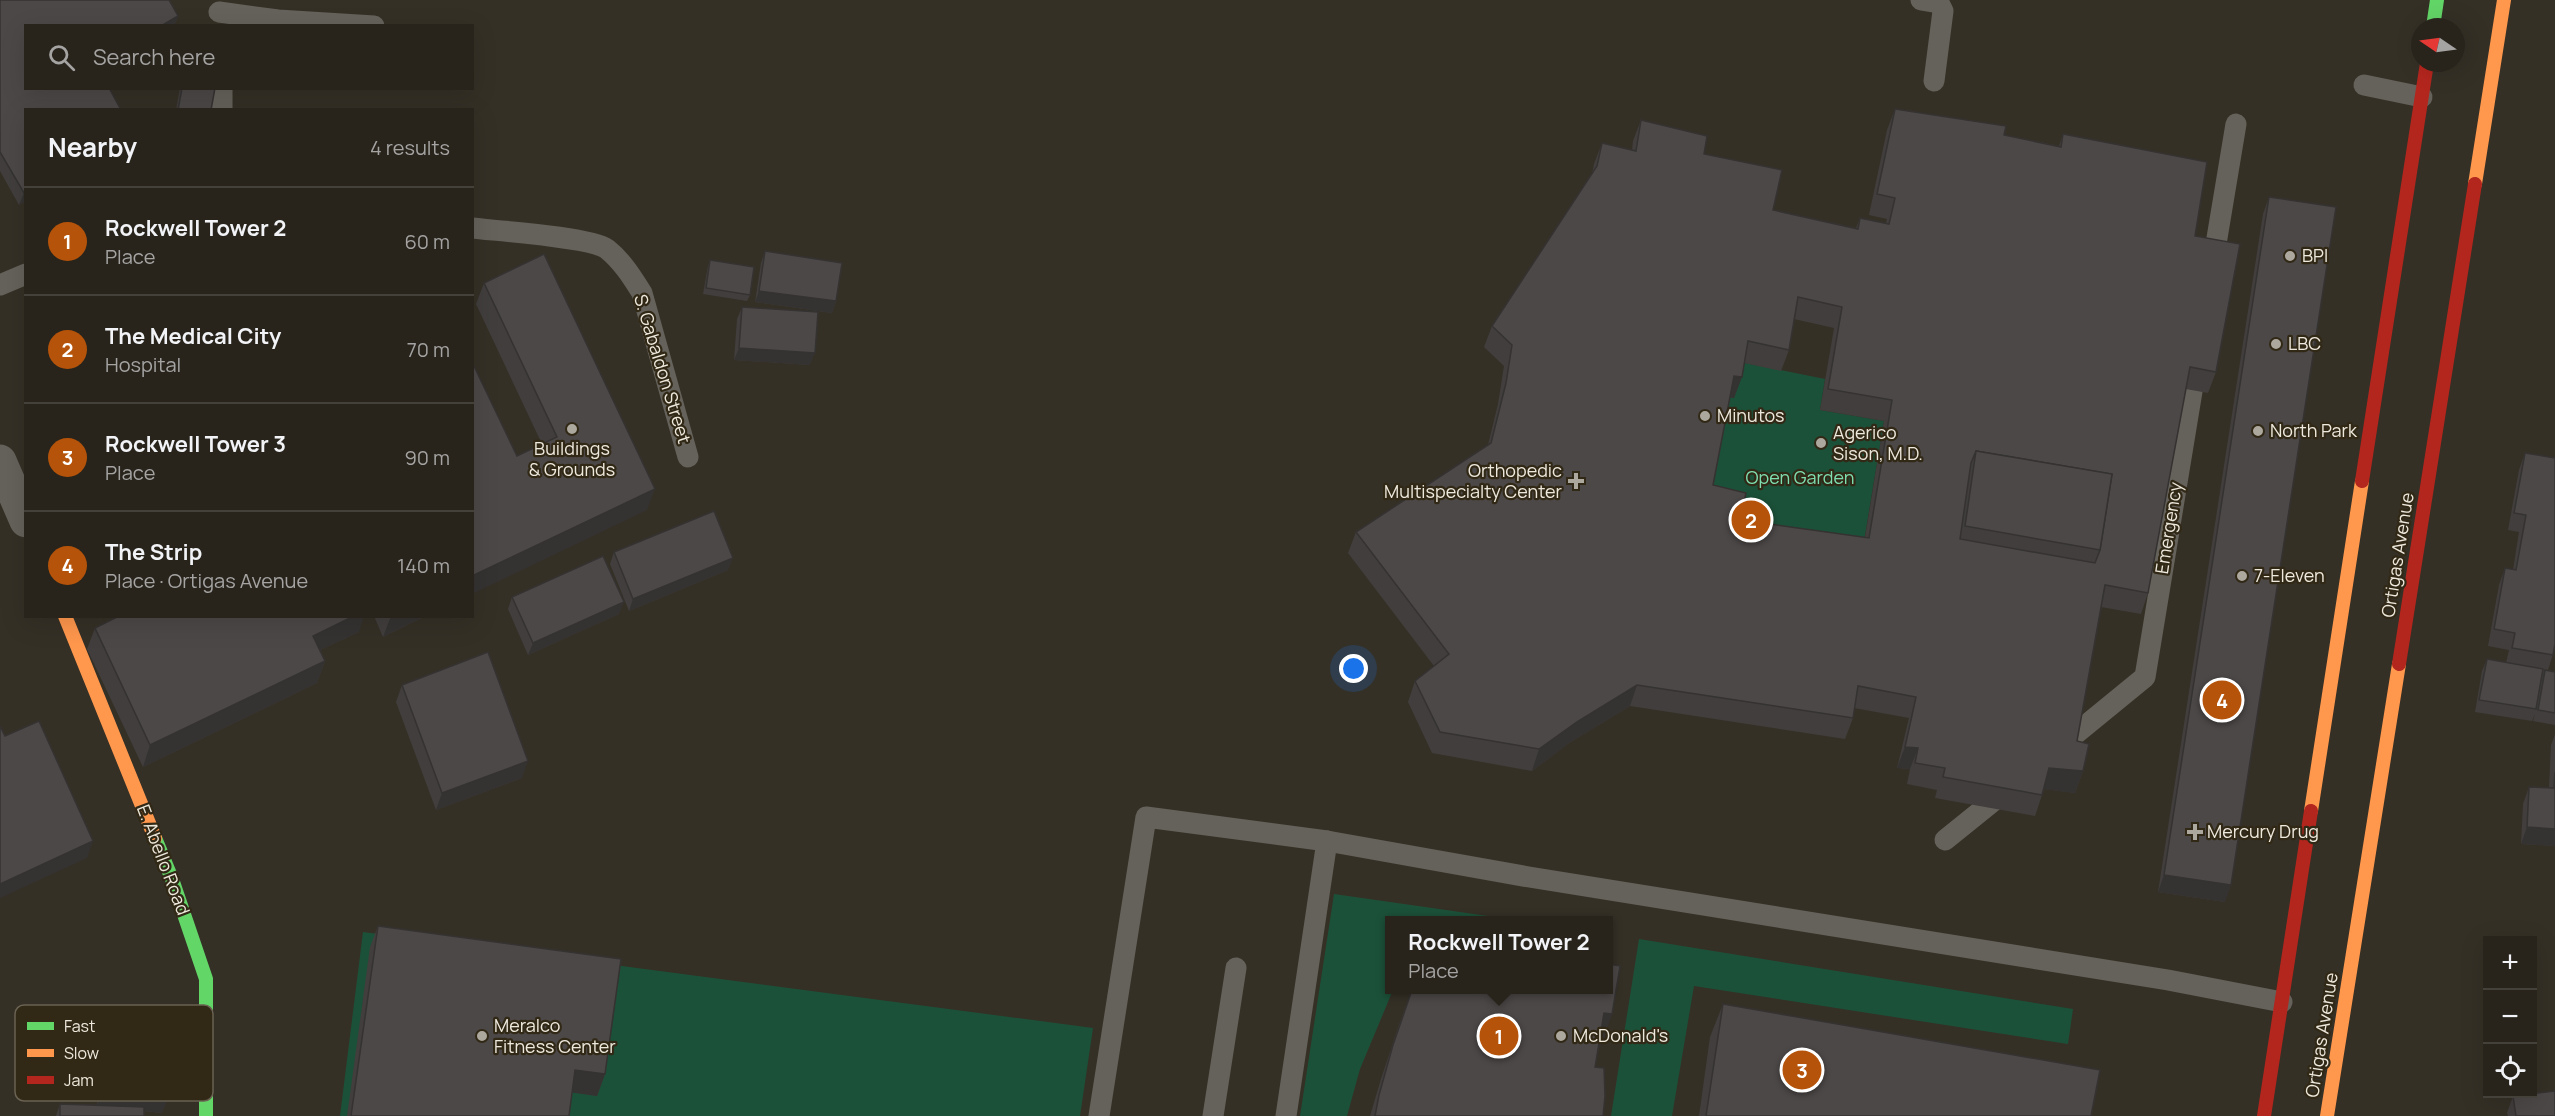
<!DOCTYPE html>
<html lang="en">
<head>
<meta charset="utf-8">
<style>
  body { margin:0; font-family:Manrope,sans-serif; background:#302c25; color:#f1f3f6 }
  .controls { position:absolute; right:18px; bottom:18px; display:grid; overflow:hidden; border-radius:0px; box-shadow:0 6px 24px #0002 }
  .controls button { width:54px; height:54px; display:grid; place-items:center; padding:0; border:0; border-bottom:2px solid #44413b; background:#28241c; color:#f1f3f6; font:30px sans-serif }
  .compass { position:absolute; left:2411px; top:18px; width:54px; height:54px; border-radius:50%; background:#28241c; box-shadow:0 6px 24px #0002; rotate:283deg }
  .you { position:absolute; left:1354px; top:669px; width:21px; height:21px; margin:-15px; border:4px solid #fff; border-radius:50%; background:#1a73e8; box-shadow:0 0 0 9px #1a73e833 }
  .badge { display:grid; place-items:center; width:39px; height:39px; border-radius:50%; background:#b45309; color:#fff; font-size:20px; font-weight:700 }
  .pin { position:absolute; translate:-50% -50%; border:3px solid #fff; box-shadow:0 2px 6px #0006 }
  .popup { position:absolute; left:1385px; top:916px; width:228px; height:78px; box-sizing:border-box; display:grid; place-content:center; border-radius:0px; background:#28241c; filter:drop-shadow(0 2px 4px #0005); font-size:20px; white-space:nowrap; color:#a5a4a3 }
  .popup b { font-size:22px; color:#f1f3f6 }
  .popup::after { content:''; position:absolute; left:50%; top:100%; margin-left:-12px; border:12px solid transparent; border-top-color:#28241c }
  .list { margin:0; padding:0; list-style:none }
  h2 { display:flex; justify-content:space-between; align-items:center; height:78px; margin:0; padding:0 24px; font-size:26px }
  h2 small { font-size:20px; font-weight:400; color:#a5a4a3 }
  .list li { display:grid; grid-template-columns:39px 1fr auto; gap:18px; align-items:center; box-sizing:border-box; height:108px; padding:0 24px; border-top:2px solid #44413b }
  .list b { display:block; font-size:22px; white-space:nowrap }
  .list p { margin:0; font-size:20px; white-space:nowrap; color:#a5a4a3 }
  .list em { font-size:20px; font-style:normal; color:#a5a4a3 }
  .icon { flex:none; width:33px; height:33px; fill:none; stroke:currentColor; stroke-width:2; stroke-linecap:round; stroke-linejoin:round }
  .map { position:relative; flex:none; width:2555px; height:1116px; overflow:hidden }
  .search { position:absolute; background:#28241c; box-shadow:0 6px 24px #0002; left:24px; top:24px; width:450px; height:66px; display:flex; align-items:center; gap:15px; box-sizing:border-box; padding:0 21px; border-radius:0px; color:#a5a4a3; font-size:22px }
  .panel { position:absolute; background:#28241c; box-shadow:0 6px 24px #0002; left:24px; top:108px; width:450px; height:510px; border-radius:0px }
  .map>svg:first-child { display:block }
  .green { fill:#1c5139 }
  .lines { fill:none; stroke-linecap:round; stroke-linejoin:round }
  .lane { stroke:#65625b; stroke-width:21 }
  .street { stroke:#65625b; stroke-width:33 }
  .fast { stroke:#63d668; stroke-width:14 }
  .slow { stroke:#ff974d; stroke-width:14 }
  .jam { stroke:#b3261e; stroke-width:14 }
  .wall { fill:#413e3d; fill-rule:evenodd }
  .shaded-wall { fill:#353232 }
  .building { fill:#4c4847; stroke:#353232; stroke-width:1.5; fill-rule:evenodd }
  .poi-dot { fill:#ada89d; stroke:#312816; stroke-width:2 }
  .labels { text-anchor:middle; stroke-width:4.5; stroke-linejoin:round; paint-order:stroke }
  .poi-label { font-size:18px; fill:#eee9dd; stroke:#312816; text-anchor:start }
  .street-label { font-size:18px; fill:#eee9dd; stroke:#312816 }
  .park-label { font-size:18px; fill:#7edeaf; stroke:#312816 }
  .key { fill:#312816; stroke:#6a6252; stroke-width:1.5 }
  .key-label { font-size:16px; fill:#eee9dd }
</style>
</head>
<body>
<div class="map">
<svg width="2555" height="1116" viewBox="0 0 2555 1116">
  <rect width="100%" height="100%" fill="#353026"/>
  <g class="green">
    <path d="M 1740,362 L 1825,379 L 1820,410 L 1884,421 L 1861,559 L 1816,552 L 1705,506 L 1726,397 L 1734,397 Z"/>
    <path d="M 1334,894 L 1516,920 L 1390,920 L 1390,990 L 1393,990 L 1360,1069 L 1347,1116 L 1300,1116 Z"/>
    <path d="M 363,932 L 1093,1028 L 1080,1116 L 340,1116 Z"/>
    <path d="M 1639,939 L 2073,1009 L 2068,1044 L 1694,986 L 1672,1116 L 1611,1116 Z"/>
  </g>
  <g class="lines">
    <g class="lane">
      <path d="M 1921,0 L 1939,3 L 1943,11 L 1934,81"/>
      <path d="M 219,12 L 278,20 L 374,26"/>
      <path d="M 2364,85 L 2422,97"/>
      <path d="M 222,88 L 222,110"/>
      <path d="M 472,228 C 498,231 590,237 607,249 C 622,261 632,277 642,293 L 688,457"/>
      <path d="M 2212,268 L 2236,124"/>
      <path d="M 0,285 L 26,274"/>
      <path d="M 2057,749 L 2145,677 L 2197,361"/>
      <path d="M 1945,840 L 2007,790"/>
      <path d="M 1099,1116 L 1146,817 L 1327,841 L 1529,877 L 2168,980 L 2282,1002"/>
      <path d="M 1213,1116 L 1236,968"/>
      <path d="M 1286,1116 L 1327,841"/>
    </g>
    <path class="street" d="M 0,461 L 26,521"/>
    <g class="fast">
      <path d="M 2433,27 L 2437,0"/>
      <path d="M 155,838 L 172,879 L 206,979 L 206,1116"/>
    </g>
    <g class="slow">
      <path d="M 2475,184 L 2504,0"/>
      <path d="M 65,616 L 155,838"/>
      <path d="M 2311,811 L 2362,481"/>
      <path d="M 2327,1116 L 2399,664"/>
    </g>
    <g class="jam">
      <path d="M 2362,481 L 2427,63"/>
      <path d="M 2399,664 L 2475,184"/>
      <path d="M 2264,1116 L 2311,811"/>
    </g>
  </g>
  <g class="wall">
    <path d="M 0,0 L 178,16 L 174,26 L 26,26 L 26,201 L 19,205 L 0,171 Z"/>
    <path d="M 180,88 L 215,88 L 211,110 L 176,110 Z"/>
    <path d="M 1895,109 L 2004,135 L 2059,146 L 2063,134 L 2195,236 L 2216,372 L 2208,393 L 2186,389 L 2148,593 L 2141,614 L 2101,607 L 2077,741 L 2083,771 L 2075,793 L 2044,789 L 2035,816 L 1935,798 L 1937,790 L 1907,784 L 1910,769 L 1897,768 L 1909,718 L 1854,708 L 1853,718 L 1845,739 L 1630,706 L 1569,743 L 1532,771 L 1432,753 L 1408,702 L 1415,681 L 1434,666 L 1348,553 L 1356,532 L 1488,445 L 1498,404 L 1504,366 L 1484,347 L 1492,326 L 1592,174 L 1594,164 L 1602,143 L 1632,150 L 1633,141 L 1641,120 L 1704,154 L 1773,210 L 1856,228 L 1860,218 L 1886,223 L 1887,219 L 1869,215 L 1887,130 ZM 1794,319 L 1834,328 L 1820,410 L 1884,421 L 1865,537 L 1740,520 L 1713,485 L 1730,397 L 1734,398 L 1744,363 L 1781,371 L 1789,350 Z"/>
    <path d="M 2269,197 L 2225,902 L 2158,892 L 2263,214 Z"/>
    <path d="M 765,251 L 836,301 L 832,313 L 755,302 L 761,263 Z"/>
    <path d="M 710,260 L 750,295 L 747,301 L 703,294 L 708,266 Z"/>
    <path d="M 484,283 L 647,510 L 517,456 L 542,444 L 476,304 Z"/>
    <path d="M 742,307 L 810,365 L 734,360 L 737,319 Z"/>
    <path d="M 2525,453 L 2555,458 L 2555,648 L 2548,670 L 2555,672 L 2555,725 L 2533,721 L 2535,714 L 2532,721 L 2475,712 L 2482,671 L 2487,659 L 2506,663 L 2509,650 L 2488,646 L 2499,585 L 2505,568 L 2513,570 L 2519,532 L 2508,530 L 2519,470 Z"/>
    <path d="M 614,552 L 728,570 L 629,611 L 610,564 Z"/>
    <path d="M 512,597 L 619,614 L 528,655 L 508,609 Z"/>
    <path d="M 374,616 L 425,616 L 383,637 Z"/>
    <path d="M 95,628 L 359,632 L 320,650 L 325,661 L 317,683 L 143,767 L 87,649 Z"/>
    <path d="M 402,685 L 522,778 L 436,810 L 396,702 Z"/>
    <path d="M 2555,734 L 2555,846 L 2521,844 L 2523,804 L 2529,787 L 2549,788 L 2551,745 Z"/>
    <path d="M 378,926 L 605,1074 L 597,1096 L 572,1092 L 569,1116 L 347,1116 L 370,947 Z"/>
    <path d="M 1412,990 L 1600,1048 L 1599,1047 L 1595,1067 L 1603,1116 L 1370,1116 L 1381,1079 L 1399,1025 Z"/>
    <path d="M 1723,1004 L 2091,1116 L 1699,1116 L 1710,1037 Z"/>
    <path d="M 112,1012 L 162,1113 L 144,1111 L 144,1116 L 56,1116 L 60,1104 L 97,1105 L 108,1024 Z"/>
    <path d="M 2513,1096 L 2555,1116 L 2508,1116 L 2507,1113 Z"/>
  </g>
  <g class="shaded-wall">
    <path d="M 178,16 L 174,26 L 161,26 Z"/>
    <path d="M 26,192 L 26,201 L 19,205 L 24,193 Z"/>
    <path d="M 759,291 L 836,301 L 832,313 L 755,302 Z"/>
    <path d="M 739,348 L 815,353 L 810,365 L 734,360 Z"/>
    <path d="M 1734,376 L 1742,377 L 1734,398 L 1726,397 Z"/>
    <path d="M 655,489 L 647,510 L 472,594 L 472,576 Z"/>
    <path d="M 733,558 L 728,570 L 629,611 L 633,599 Z"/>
    <path d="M 624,602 L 619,614 L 528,655 L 533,643 Z"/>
    <path d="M 354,616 L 364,616 L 359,632 L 305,657 L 313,636 Z"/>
    <path d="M 391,616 L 425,616 L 383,637 Z"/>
    <path d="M 325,661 L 317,683 L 143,767 L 150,745 Z"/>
    <path d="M 1637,685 L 1630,706 L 1569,743 L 1532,771 L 1539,749 L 1577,722 Z"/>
    <path d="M 1905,747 L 1918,748 L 1910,769 L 1897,768 Z"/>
    <path d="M 528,761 L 522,778 L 436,810 L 442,793 Z"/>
    <path d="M 2049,768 L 2083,771 L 2075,793 L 2042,789 Z"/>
    <path d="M 2527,827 L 2555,829 L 2555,846 L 2521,844 Z"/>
    <path d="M 93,841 L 87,858 L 0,898 L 0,884 Z"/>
    <path d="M 2164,875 L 2231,885 L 2225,902 L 2158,892 Z"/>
    <path d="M 1604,1013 L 1612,1014 L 1600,1048 L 1592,1046 Z"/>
    <path d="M 575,1070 L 605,1074 L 597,1096 L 568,1092 Z"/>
    <path d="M 101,1093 L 167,1101 L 162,1113 L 97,1105 Z"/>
  </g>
  <g class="building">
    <path d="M 0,0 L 169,0 L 178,16 L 161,26 L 26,26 L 26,88 L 109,88 L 121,110 L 26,110 L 26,192 L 24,193 L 0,152 Z"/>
    <path d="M 182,88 L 215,88 L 211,110 L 178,110 Z"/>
    <path d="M 1895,109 L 2006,126 L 2004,135 L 2061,147 L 2063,134 L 2207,162 L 2195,236 L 2240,244 L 2216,372 L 2190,367 L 2148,593 L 2105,585 L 2077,741 L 2089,744 L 2083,771 L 2049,768 L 2042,795 L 1943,777 L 1945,768 L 1915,763 L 1918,748 L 1905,747 L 1916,697 L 1858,686 L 1853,718 L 1637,685 L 1577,722 L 1539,749 L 1440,732 L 1415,681 L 1449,654 L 1356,532 L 1491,443 L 1506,383 L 1512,345 L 1492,326 L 1597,166 L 1602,143 L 1636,151 L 1641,120 L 1707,136 L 1704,154 L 1782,170 L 1773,210 L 1858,229 L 1860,218 L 1889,224 L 1895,198 L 1877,194 ZM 1798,297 L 1842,307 L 1828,389 L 1892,400 L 1869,538 L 1740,520 L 1746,493 L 1713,485 L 1734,376 L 1742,377 L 1748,341 L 1789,350 ZM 1976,451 L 2112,474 L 2100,550 L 2095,563 L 1960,539 L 1971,463 Z"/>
    <path d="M 2269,197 L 2336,207 L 2231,885 L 2164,875 Z"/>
    <path d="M 765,251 L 842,263 L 836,301 L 759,291 Z"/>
    <path d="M 544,254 L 655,489 L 472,576 L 472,362 L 517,456 L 557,437 L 484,283 Z"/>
    <path d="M 710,260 L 754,267 L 750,295 L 706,288 Z"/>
    <path d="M 742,307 L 818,312 L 815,353 L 739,348 Z"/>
    <path d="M 1976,451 L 2112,474 L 2100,550 L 1965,526 Z"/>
    <path d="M 2525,453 L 2555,458 L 2555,644 L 2553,655 L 2512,648 L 2515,633 L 2494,629 L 2505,568 L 2516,570 L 2526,515 L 2514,513 Z"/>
    <path d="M 714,511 L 733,558 L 633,599 L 614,552 Z"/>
    <path d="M 603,556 L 624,602 L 533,643 L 512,597 Z"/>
    <path d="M 119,616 L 354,616 L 313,636 L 325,661 L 150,745 L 95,628 Z"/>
    <path d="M 488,652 L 528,761 L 442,793 L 402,685 Z"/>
    <path d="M 2487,659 L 2543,669 L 2536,709 L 2479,700 Z"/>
    <path d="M 2545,670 L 2555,672 L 2555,713 L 2538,710 Z"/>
    <path d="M 39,721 L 93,841 L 0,884 L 0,726 L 5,736 Z"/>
    <path d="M 2555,772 L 2555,829 L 2527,827 L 2529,787 L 2554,788 Z"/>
    <path d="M 378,926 L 621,959 L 605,1074 L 575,1070 L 569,1116 L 351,1116 Z"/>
    <path d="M 1608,964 L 1620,966 L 1612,1014 L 1604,1013 L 1595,1067 L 1604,1068 L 1605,1096 L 1603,1116 L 1375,1116 L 1379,1095 L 1393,1045 L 1412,990 L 1608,990 Z"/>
    <path d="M 1723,1004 L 2100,1070 L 2091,1116 L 1706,1116 Z"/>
    <path d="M 112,1012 L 177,1020 L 167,1101 L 101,1093 Z"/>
    <path d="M 2555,1091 L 2555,1116 L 2516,1116 L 2513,1096 Z"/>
    <path d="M 60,1104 L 144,1107 L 144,1116 L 60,1116 Z"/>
  </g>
  <g class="poi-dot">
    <circle cx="2290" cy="256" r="6"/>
    <circle cx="2276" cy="344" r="6"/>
    <circle cx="1705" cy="416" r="6"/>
    <circle cx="572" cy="429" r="6"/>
    <circle cx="2258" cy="431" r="6"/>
    <circle cx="1821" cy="443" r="6"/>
    <path d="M1573 472h6v6h6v6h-6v6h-6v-6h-6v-6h6z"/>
    <circle cx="2242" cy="576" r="6"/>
    <path d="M2192 823h6v6h6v6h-6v6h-6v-6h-6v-6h6z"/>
    <circle cx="482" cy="1036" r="6"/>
    <circle cx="1561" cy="1036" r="6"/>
  </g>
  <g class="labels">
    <g class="poi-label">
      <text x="2302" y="262">BPI</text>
      <text x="2288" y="350">LBC</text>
      <text x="1717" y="422">Minutos</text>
      <text x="2270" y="437">North Park</text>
      <text x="1833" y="439">Agerico<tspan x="1833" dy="21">Sison, M.D.</tspan></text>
      <text x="572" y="455" text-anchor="middle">Buildings<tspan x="572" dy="21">&amp; Grounds</tspan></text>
      <text x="1562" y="477" text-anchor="end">Orthopedic<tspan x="1562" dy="21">Multispecialty Center</tspan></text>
      <text x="2254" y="582">7-Eleven</text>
      <text x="2207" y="838">Mercury Drug</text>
      <text x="494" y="1032">Meralco<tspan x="494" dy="21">Fitness Center</tspan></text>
      <text x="1573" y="1042">McDonald's</text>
    </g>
    <g class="street-label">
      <text transform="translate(662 369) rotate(73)" y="6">S. Gabaldon Street</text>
      <text transform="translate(2169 528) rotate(-81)" y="6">Emergency</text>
      <text transform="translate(2398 555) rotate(-81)" y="6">Ortigas Avenue</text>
      <text transform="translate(163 860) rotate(69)" y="6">E. Abello Road</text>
      <text transform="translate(2322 1035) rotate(-81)" y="6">Ortigas Avenue</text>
    </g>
    <g class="park-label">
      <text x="1800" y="484">Open Garden</text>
    </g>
  </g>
  <rect x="15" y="1005" width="198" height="96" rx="9" class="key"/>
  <rect x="27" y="1022" width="27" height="8" fill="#63d668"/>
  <rect x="27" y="1049" width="27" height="8" fill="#ff974d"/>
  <rect x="27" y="1076" width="27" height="8" fill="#b3261e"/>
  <g class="key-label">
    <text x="64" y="1032">Fast</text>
    <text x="64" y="1059">Slow</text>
    <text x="64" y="1086">Jam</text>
  </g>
</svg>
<div class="controls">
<button>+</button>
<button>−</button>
<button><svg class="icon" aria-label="locate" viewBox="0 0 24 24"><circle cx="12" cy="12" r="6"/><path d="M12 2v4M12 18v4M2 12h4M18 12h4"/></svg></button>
</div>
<svg class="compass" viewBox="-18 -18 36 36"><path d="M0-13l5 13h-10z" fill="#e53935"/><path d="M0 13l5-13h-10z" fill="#a5a4a3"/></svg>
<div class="you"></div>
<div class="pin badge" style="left:1499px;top:1036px">1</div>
<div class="popup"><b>Rockwell Tower 2</b>Place</div>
<div class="pin badge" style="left:1751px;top:520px">2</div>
<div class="pin badge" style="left:1802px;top:1070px">3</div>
<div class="pin badge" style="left:2222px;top:700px">4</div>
<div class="search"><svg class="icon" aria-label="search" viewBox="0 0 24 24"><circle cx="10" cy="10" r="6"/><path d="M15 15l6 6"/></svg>Search here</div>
<section class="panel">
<h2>Nearby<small>4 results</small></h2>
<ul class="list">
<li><span class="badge">1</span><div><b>Rockwell Tower 2</b><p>Place</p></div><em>60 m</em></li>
<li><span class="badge">2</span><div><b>The Medical City</b><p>Hospital</p></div><em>70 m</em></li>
<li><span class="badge">3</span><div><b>Rockwell Tower 3</b><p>Place</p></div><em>90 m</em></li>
<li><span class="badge">4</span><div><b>The Strip</b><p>Place · Ortigas Avenue</p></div><em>140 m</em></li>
</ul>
</section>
</div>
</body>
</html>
